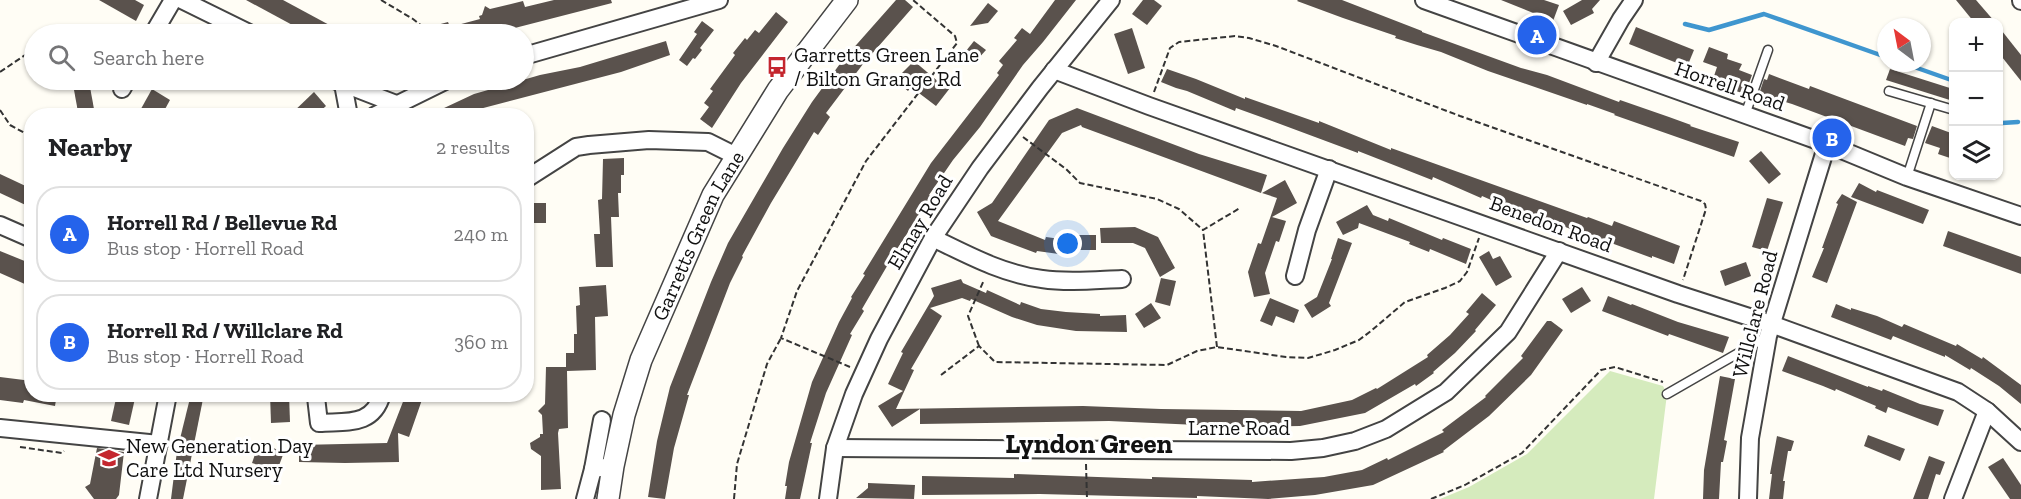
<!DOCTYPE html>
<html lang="en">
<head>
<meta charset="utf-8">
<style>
  body { margin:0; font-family:"Zilla Slab",serif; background:#f6f6f6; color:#202124 }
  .controls { position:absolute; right:18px; top:18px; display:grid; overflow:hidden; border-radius:12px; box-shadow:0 2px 4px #0004 }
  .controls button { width:54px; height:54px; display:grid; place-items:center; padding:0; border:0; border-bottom:2px solid #e0e0e0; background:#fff; color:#202124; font:30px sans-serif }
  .compass { position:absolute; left:1877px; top:18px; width:54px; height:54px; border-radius:50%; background:#fff; box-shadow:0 2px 4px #0004; rotate:328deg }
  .you { position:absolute; left:1068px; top:244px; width:21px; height:21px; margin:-15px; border:4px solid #fff; border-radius:50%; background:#1a73e8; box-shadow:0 0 0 9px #1a73e833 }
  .badge { display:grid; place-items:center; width:39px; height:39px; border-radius:50%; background:#2563eb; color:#fff; font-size:20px; font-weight:700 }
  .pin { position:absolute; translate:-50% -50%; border:3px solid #fff; box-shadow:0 2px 6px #0006 }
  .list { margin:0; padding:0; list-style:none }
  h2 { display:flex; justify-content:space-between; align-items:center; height:78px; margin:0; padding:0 24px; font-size:26px }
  h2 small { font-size:20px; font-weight:400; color:#757577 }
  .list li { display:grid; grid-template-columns:39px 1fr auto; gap:18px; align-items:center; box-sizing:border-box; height:96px; margin:0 12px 12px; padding:0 12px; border:2px solid #e0e0e0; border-radius:24px }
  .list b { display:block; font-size:22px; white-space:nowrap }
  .list p { margin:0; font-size:20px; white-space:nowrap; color:#757577 }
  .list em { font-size:20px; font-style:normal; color:#757577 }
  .icon { flex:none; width:33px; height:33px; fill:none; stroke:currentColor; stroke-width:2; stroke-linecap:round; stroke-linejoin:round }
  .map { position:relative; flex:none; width:2021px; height:499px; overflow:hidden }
  .search { position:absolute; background:#fff; box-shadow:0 2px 4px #0004; left:24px; top:24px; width:510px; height:66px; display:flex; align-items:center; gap:15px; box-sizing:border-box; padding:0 21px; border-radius:33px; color:#757577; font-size:22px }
  .panel { position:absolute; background:#fff; box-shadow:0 2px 4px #0004; left:24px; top:108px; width:510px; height:294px; border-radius:24px }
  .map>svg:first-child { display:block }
  .green { fill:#d5ebbd }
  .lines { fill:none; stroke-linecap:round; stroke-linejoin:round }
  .stream { stroke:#3f96cf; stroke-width:4.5 }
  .building { fill:#5a524d }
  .service-casing { stroke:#444; stroke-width:11 }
  .minor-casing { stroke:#444; stroke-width:20 }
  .tertiary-casing { stroke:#444; stroke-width:24 }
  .path { stroke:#333; stroke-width:2; stroke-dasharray:6 3; stroke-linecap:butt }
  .service { stroke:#fff; stroke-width:8 }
  .minor { stroke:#fff; stroke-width:16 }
  .tertiary { stroke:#fff; stroke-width:21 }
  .labels { text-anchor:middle; stroke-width:6; stroke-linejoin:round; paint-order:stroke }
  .poi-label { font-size:21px; fill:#111; stroke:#fff; text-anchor:start }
  .street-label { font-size:21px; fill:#111; stroke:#fff }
  .district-label { font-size:27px; font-weight:bold; fill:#111; stroke:#fff }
</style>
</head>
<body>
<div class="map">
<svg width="2021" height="499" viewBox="0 0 2021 499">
  <rect width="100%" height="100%" fill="#fffdf5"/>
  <path class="green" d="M 1610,371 L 1663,386 L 1667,394 L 1654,499 L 1440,499 L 1469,487 L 1527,454 Z"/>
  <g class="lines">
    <g class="stream">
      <path d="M 1685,24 L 1709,30 L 1764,14 L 1886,57"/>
      <path d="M 1903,63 L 1954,81"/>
      <path d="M 1998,119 L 2002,123 L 2018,122"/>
    </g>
  </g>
  <g class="building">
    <path d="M 99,0 L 135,0 L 144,5 L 136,21 Z"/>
    <path d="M 246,0 L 283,0 L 346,34 L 309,34 Z"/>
    <path d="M 554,0 L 611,0 L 612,3 L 491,34 L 436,34 L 435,30 L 439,29 L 437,25 L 448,22 L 450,27 L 480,19 L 479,16 L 482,15 L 485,6 L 490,9 L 523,1 L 525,7 Z"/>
    <path d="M 896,0 L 905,0 L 913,7 L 863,64 L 826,113 L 830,117 L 818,135 L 814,132 L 771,203 L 742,256 L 743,257 L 730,283 L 687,395 L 689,395 L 674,448 L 665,499 L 648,497 L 657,441 L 670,387 L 711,282 L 728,243 L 783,148 L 812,102 L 842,61 Z"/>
    <path d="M 1055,0 L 1076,0 L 1043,42 L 1023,65 L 980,127 L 953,160 L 929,195 L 931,197 L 897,249 L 862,309 L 864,311 L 850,334 L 852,335 L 826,393 L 810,443 L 812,443 L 800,499 L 785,499 L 787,486 L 785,486 L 789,462 L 812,382 L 839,322 L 852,298 L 851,297 L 865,275 L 863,274 L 931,163 L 999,75 L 997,73 L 1003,65 L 999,61 L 1017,40 L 1014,38 L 1022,28 L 1030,34 Z"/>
    <path d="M 1143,0 L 1154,0 L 1162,6 L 1147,25 L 1132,14 Z"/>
    <path d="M 1298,0 L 1342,0 L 1422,31 L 1422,32 L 1521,68 L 1547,75 L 1619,102 L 1620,100 L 1669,117 L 1691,125 L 1690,126 L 1739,142 L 1734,157 L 1614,115 L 1615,114 L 1587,104 L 1587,105 L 1488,71 L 1441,52 L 1417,45 L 1395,38 L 1396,36 L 1343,18 L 1297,1 Z"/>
    <path d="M 1501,0 L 1544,0 L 1559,5 L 1553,21 Z"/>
    <path d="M 1582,0 L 1600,0 L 1592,9 L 1594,13 L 1571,25 L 1563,11 Z"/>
    <path d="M 1956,0 L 1976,0 L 1995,22 L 1974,22 Z"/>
    <path d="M 988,3 L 998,11 L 988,23 L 970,26 Z"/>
    <path d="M 776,12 L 788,22 L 741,83 L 712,128 L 700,119 L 709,107 L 704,103 L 713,91 L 710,89 L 735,55 L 733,53 L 745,38 L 747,40 L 755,30 L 759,33 Z"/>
    <path d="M 702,21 L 714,30 L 700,48 L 702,50 L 695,59 L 693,58 L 687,66 L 679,60 L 697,34 L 694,32 Z"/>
    <path d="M 1998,26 L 2021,55 L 2021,81 L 1998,52 Z"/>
    <path d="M 1636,27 L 1694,50 L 1687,67 L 1629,44 Z"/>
    <path d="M 1132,28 L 1145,68 L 1128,74 L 1114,34 Z"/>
    <path d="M 666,41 L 670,55 L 621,72 L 468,112 L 470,116 L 427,116 L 474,94 L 540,75 L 580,67 Z"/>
    <path d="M 974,41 L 986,50 L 977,60 L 966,51 Z"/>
    <path d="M 1709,47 L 1728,54 L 1727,59 L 1742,64 L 1739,70 L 1752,75 L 1745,94 L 1727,88 L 1729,81 L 1714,76 L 1717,67 L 1703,62 Z"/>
    <path d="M 914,61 L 940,83 L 949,73 L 957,79 L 936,106 L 911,87 L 908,91 L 895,80 Z"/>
    <path d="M 1167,69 L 1196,79 L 1245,99 L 1245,97 L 1319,123 L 1319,121 L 1391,150 L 1391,148 L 1587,218 L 1588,217 L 1612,226 L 1614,221 L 1680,246 L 1674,264 L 1652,256 L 1652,258 L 1603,240 L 1602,241 L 1505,204 L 1505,206 L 1482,196 L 1481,198 L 1433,177 L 1432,180 L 1358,151 L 1358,153 L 1261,117 L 1236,108 L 1235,111 L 1187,91 L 1176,88 L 1161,82 Z"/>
    <path d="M 1890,69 L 1953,89 L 1953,101 L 1886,80 Z"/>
    <path d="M 1769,74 L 1809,89 L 1810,86 L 1917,126 L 1913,139 L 1908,138 L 1905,146 L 1792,104 L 1759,94 L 1764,79 L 1767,80 Z"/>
    <path d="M 90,87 L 94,109 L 78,112 L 74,90 Z"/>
    <path d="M 152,89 L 170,100 L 164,111 L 161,116 L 137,116 Z"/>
    <path d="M 314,92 L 326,106 L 315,116 L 289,116 Z"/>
    <path d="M 1077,108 L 1199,154 L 1267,175 L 1261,193 L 1082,127 L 1081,125 L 1062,133 L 998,221 L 1045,240 L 1046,237 L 1075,241 L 1075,235 L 1096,235 L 1096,250 L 1066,250 L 1066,255 L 1037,251 L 1036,253 L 991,236 L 977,212 L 992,203 L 1049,120 Z"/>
    <path d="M 1932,126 L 1951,133 L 1949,139 L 1953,141 L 1953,159 L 1938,154 L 1940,148 L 1925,143 Z"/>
    <path d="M 1761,151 L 1781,174 L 1769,184 L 1749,161 Z"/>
    <path d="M 624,158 L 624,175 L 621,175 L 621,193 L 618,193 L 619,217 L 611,217 L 613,267 L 596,267 L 594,234 L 600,234 L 598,200 L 602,199 L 603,159 Z"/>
    <path d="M 0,174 L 32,189 L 32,208 L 0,193 Z"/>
    <path d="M 1285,180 L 1297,203 L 1272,217 L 1286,221 L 1279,242 L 1276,241 L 1265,273 L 1270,294 L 1254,297 L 1248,272 L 1258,243 L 1261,244 L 1277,198 L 1262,193 Z"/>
    <path d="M 1859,183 L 1876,192 L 1877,190 L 1929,210 L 1923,224 L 1851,197 Z"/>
    <path d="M 1842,194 L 1857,202 L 1827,283 L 1812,277 L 1824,248 L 1822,248 L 1838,204 L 1836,203 Z"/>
    <path d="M 1767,198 L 1783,202 L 1767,251 L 1752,247 Z"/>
    <rect x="526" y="203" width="20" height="20"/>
    <path d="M 1367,205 L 1373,215 L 1388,221 L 1389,218 L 1442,240 L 1443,238 L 1471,249 L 1466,264 L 1430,249 L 1429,252 L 1409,244 L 1410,242 L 1359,223 L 1358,228 L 1343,235 L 1336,222 Z"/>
    <path d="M 1135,227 L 1158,237 L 1175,268 L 1160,277 L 1145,248 L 1133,243 L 1101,243 L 1100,228 Z"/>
    <path d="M 1948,231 L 2021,257 L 2021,274 L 1943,246 Z"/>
    <path d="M 1338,238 L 1352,243 L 1329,303 L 1331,306 L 1312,318 L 1304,305 L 1317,297 L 1332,259 L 1331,259 Z"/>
    <path d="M 0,251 L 32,264 L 32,275 L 27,285 L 0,273 Z"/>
    <path d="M 1489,251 L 1493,259 L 1500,256 L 1512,277 L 1496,286 L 1479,257 Z"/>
    <path d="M 1746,262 L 1751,276 L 1725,286 L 1720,271 Z"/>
    <path d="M 1161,278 L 1176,281 L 1170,306 L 1155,302 Z"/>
    <path d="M 961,279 L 963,283 L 986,293 L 987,290 L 1020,305 L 1021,302 L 1041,309 L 1066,312 L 1100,314 L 1100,316 L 1126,315 L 1127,332 L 1076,331 L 1037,325 L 1012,317 L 971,299 L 970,301 L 962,298 L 930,308 L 942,316 L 911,369 L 914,370 L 896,409 L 1083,406 L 1161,409 L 1301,411 L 1352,400 L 1376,388 L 1377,389 L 1428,357 L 1427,355 L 1450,335 L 1469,314 L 1466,312 L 1482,293 L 1496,305 L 1475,330 L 1476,331 L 1455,353 L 1433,372 L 1434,373 L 1416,386 L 1415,384 L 1365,413 L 1300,426 L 1242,427 L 1109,421 L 920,424 L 920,409 L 892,427 L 878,406 L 903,391 L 888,384 L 903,353 L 901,352 L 934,296 L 931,288 Z"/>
    <path d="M 606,285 L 608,316 L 595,317 L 596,370 L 567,371 L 568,428 L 559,429 L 558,433 L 561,489 L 541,490 L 541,456 L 531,449 L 530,443 L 540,437 L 540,434 L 543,434 L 542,415 L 538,411 L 545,404 L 546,367 L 566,367 L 566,353 L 574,353 L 574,334 L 577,334 L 576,306 L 580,305 L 579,287 Z"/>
    <path d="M 1582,287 L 1591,301 L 1571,313 L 1562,299 Z"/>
    <path d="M 1608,296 L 1631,305 L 1632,304 L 1678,322 L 1729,337 L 1723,353 L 1669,334 L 1668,336 L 1602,311 Z"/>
    <path d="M 1270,298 L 1299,310 L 1294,323 L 1276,316 L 1272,326 L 1260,321 Z"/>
    <path d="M 1151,303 L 1161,318 L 1144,328 L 1135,314 Z"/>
    <path d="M 1836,304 L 1851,310 L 1851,308 L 1877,316 L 1902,327 L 1904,324 L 1956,346 L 1957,344 L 1982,359 L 1983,357 L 2021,385 L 2021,404 L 1999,386 L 1971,368 L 1970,370 L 1945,355 L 1945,357 L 1893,336 L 1891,340 L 1831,317 Z"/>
    <path d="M 1547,321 L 1551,321 L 1563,330 L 1531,375 L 1489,416 L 1443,451 L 1444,452 L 1373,485 L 1315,495 L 1268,499 L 1197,496 L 1197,498 L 1040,494 L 922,495 L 922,476 L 1014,478 L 1014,474 L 1152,479 L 1152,477 L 1252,480 L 1252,482 L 1324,477 L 1362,470 L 1387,458 L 1388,460 L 1444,432 L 1442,430 L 1486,397 L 1485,396 L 1523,358 L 1521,356 Z"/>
    <path d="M 1788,356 L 1868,387 L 1868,386 L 1882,391 L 1883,389 L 1920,404 L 1944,410 L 1938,426 L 1888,407 L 1886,413 L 1875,408 L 1876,406 L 1836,389 L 1835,391 L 1823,386 L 1782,371 Z"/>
    <path d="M 1720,376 L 1735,379 L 1724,440 L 1727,441 L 1723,462 L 1721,462 L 1719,499 L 1703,499 L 1704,470 Z"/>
    <path d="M 0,377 L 32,381 L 32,394 L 57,394 L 55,406 L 24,400 L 23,403 L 0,400 Z"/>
    <path d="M 117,394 L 136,394 L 129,425 L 111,421 Z"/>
    <path d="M 191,394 L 204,394 L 183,499 L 171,499 L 177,451 Z"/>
    <path d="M 270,394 L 289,394 L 290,422 L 271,423 Z"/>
    <path d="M 406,394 L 424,394 L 409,437 L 398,433 L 399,462 L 345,463 L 299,462 L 299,445 L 387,443 Z"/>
    <path d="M 1868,435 L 1905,449 L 1900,461 L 1864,446 Z"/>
    <path d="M 1777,436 L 1794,441 L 1791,451 L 1788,451 L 1783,481 L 1785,481 L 1783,499 L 1769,499 L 1772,474 L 1770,474 Z"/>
    <path d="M 259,443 L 284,452 L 277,471 L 252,463 Z"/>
    <path d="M 97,448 L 124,452 L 119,495 L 116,499 L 94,499 L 85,487 L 90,484 Z"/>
    <path d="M 1929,456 L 1945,462 L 1940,475 L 1936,474 L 1928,499 L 1913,499 Z"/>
    <path d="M 2003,458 L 2021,485 L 2021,499 L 2010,499 L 1988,467 Z"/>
    <path d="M 868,483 L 915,485 L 914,499 L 856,498 L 868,488 Z"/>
  </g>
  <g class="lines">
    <defs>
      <g id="service">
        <path d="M 1889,91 L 1954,110"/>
        <path d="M 1745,115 L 1768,50"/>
        <path d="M 1907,177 L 1931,103"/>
        <path d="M 1667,394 L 1768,336"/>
      </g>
      <g id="minor">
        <path d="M 182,0 L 251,34"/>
        <path d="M 1424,0 L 1827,144 L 1907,177 L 2021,216"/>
        <path d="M 2021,0 L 2021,1"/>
        <path d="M 153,34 L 173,0"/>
        <path d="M 524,56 L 719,0"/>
        <path d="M 1596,63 L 1621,19 L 1634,0"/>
        <path d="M 1054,70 L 1149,106 L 1678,294 L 1771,324 L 1958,392 L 1987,411 L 2021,442"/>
        <path d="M 334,80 L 396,104"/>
        <path d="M 343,84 L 349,116"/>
        <path d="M 122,89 L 127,80"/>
        <path d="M 374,116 L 447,80"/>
        <path d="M 526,179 L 576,147 L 589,145 L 649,140 L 708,142 L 736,156"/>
        <path d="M 0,225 L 32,239"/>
        <path d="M 933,238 C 968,255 1003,274 1042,279 C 1068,283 1096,280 1122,279"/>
        <path d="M 1295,276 L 1307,230 L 1329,169"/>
        <path d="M 316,397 L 319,423 C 346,421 373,427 382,394"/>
        <path d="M 0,428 L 159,444"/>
        <path d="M 835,448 L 1291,451 L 1323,448 L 1355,441 L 1386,429 L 1446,392 L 1508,332 L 1559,251"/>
        <path d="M 593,469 L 602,420"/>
        <path d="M 148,499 L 168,394"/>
        <path d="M 585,499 L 593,469 L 613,466"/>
        <path d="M 828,499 L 835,448 L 854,394 L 879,339 L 933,238 L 980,168 L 1040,88 L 1111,0"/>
        <path d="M 1748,499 L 1750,438 L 1768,336 L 1827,144"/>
        <path d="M 1953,499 L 1987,411"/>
      </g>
      <g id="tertiary">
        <path id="s1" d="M 608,499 L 613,466 L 624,415 L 641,360 L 713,195 L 778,90 L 847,0"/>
      </g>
    </defs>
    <use href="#service" class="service-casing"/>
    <use href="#minor" class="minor-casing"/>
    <use href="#tertiary" class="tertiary-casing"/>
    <g class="path">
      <path d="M 381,0 L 413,19 L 432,34"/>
      <path d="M 0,72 L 34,49"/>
      <path d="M 1154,92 L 1170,48 L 1179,42 L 1235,36 L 1249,38 L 1276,46 L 1460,116 L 1701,201 L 1705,204 L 1706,209 L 1683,280"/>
      <path d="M 0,110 L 10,125 L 32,137"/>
      <path d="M 1023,137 L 1066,169 L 1080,183 L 1157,199 L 1179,209 L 1203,230"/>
      <path d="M 979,346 L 968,316 L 984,280"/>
      <path d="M 1217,347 L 1203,230 L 1240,208"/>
      <path d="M 850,367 L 781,338 L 797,291 L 866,161 L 957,43 L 955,36 L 913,0"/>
      <path d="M 941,375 L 979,346 L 995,362 L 1167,365 L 1197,351 L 1217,347 L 1286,357 L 1308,358 L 1335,350 L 1359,340 L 1371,331 L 1405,302 L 1445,288 L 1460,281 L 1467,272 L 1479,238"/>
      <path d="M 20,447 L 62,453 L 64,451"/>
      <path d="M 1086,464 L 1087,499"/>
      <path d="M 734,499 L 737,464 L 767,364 L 781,338"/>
      <path d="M 1431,499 L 1465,485 L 1522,453 L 1601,370 L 1615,367 L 1663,382"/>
    </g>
    <use href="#service" class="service"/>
    <use href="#minor" class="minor"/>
    <use href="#tertiary" class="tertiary"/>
  </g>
  <defs>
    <symbol id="bus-bare" viewBox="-9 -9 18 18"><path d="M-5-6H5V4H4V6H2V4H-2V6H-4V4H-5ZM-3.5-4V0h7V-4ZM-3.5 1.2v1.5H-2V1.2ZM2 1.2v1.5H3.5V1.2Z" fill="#c4262e" stroke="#fff" stroke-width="2.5" paint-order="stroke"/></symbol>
    <symbol id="school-bare" viewBox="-9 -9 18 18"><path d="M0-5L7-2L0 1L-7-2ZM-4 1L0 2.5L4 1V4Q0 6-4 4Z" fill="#c4262e" stroke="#fff" stroke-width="2.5" paint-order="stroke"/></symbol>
  </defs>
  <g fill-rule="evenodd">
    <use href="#bus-bare" x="762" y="52" width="30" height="30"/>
    <use href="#school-bare" x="94" y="443" width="30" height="30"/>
  </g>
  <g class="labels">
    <g class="poi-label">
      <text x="794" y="62">Garretts Green Lane<tspan x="794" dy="24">/ Bilton Grange Rd</tspan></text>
      <text x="126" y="453">New Generation Day<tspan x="126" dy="24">Care Ltd Nursery</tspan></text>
    </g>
    <g class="street-label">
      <text transform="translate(1730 86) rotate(19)" y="7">Horrell Road</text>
      <text transform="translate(920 222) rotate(-59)" y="7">Elmay Road</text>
      <text transform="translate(1551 224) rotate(20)" y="7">Benedon Road</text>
      <text dy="7" stroke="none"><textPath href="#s1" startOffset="280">Garretts Green Lane</textPath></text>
      <text transform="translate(1755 314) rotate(-76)" y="7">Willclare Road</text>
      <text x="1239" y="435">Larne Road</text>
    </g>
    <g class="district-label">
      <text x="1089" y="453">Lyndon Green</text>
    </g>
  </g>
</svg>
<div class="controls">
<button>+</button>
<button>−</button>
<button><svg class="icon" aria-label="layers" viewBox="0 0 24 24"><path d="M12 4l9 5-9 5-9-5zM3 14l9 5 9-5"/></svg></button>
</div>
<svg class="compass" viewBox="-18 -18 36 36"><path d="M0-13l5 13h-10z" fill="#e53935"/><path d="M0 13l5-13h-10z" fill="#757577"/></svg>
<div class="you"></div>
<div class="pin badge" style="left:1537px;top:35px">A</div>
<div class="pin badge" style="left:1832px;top:138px">B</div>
<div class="search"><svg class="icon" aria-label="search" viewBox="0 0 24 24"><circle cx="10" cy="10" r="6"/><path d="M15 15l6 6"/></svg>Search here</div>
<section class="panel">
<h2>Nearby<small>2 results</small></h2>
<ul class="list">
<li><span class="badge">A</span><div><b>Horrell Rd / Bellevue Rd</b><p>Bus stop · Horrell Road</p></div><em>240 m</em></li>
<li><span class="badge">B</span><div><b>Horrell Rd / Willclare Rd</b><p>Bus stop · Horrell Road</p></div><em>360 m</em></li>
</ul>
</section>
</div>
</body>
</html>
